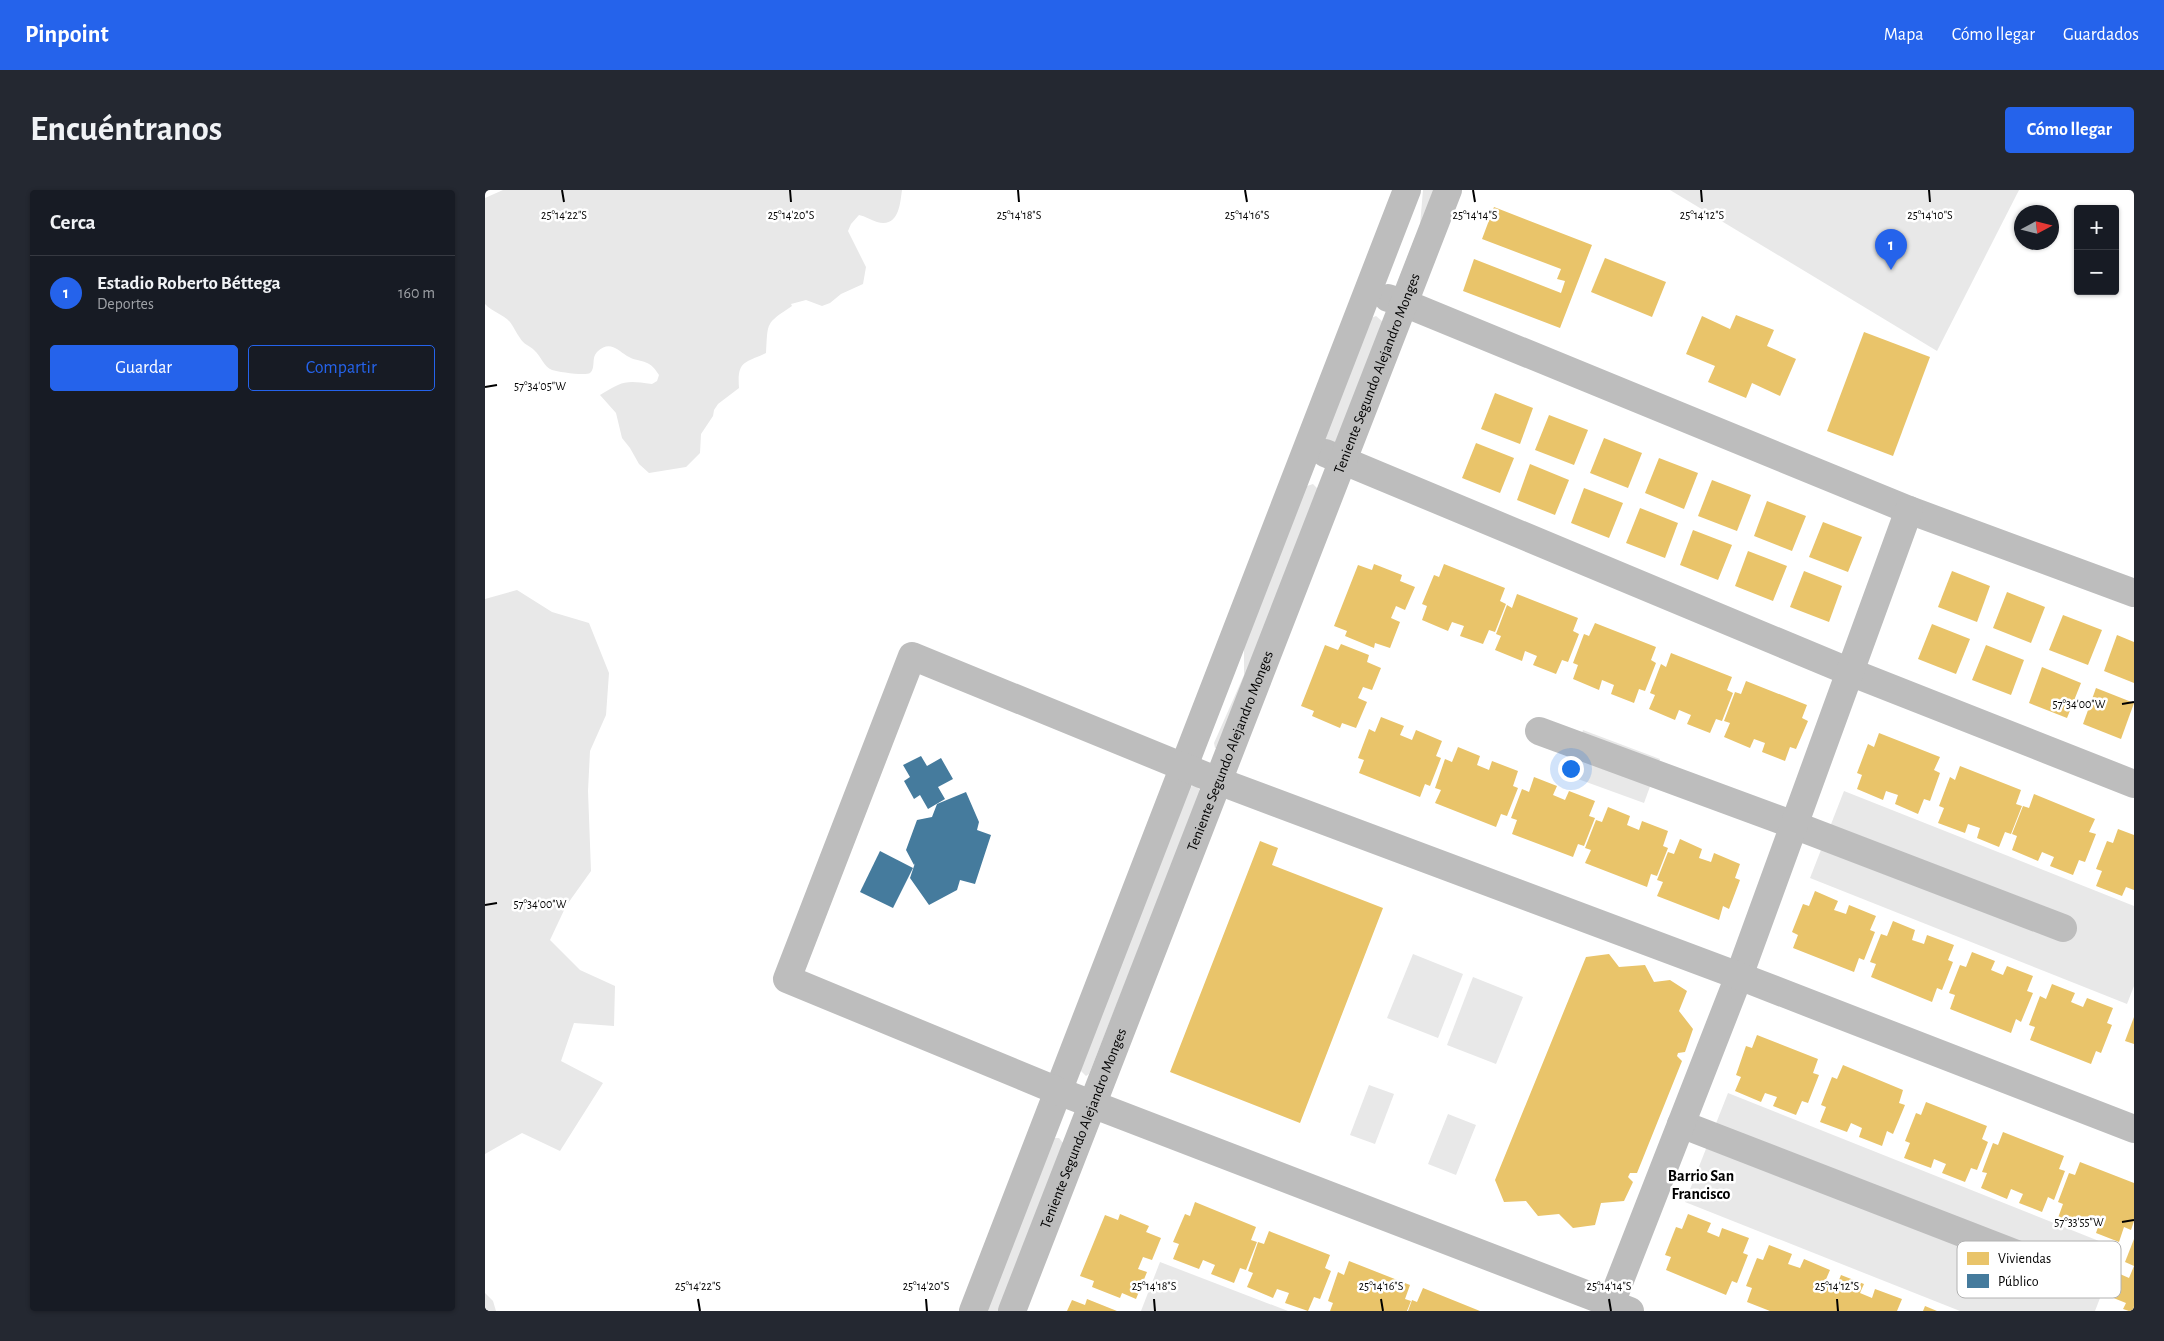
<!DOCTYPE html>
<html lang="es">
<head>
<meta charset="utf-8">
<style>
  body { margin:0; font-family:"Alegreya Sans",sans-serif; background:#242831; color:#f1f3f6 }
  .controls { position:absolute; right:15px; top:15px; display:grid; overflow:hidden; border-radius:5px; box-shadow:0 1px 4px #0004 }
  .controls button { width:45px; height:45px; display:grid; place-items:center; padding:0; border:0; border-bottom:1px solid #363941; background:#171b24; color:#f1f3f6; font:25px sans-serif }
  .compass { position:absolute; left:1529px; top:15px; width:45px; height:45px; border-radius:50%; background:#171b24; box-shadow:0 1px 4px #0004; rotate:83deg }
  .you { position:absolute; left:1085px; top:578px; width:18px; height:18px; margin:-12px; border:4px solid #fff; border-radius:50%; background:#1a73e8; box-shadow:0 0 0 8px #1a73e833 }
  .badge { display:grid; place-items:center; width:32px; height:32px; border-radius:50%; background:#2563eb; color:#fff; font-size:16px; font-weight:700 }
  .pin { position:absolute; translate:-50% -41px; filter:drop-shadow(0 1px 2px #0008) }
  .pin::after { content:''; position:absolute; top:26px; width:18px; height:15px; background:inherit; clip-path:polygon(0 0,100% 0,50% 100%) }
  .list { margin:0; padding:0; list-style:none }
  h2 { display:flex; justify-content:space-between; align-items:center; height:65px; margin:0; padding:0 20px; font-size:21px }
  h2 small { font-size:16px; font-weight:400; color:#9ea1a6 }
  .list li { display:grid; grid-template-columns:32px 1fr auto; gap:15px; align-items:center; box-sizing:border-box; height:75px; padding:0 20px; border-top:1px solid #363941 }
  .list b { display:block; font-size:19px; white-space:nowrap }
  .list p { margin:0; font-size:16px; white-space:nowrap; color:#9ea1a6 }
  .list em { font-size:16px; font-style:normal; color:#9ea1a6 }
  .actions { display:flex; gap:10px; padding:15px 20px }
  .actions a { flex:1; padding:11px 0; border:1px solid #2563eb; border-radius:5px; text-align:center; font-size:18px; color:#2563eb }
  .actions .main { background:#2563eb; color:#fff }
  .map { position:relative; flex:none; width:1649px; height:1121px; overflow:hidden; border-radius:5px }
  header { display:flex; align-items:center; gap:30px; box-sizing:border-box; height:70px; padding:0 25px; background:#2563eb; color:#fff }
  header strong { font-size:24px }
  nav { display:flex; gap:28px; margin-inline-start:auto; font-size:18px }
  .intro { display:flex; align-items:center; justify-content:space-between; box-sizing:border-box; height:120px; padding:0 30px }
  h1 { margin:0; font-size:35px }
  .button { padding:12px 22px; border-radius:5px; background:#2563eb; color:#fff; font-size:18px; font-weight:700 }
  main { display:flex; gap:30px; padding:0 30px }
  aside { flex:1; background:#171b24; border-radius:5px; box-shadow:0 1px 4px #0004 }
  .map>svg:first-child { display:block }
  .green { fill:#e8e8e8 }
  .homes { fill:#e9c46a }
  .public { fill:#457b9d }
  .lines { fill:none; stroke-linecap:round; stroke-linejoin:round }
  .minor { stroke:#bdbdbd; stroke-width:28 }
  .ticks { fill:none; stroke:#000; stroke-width:2 }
  .labels { text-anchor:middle; stroke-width:5; stroke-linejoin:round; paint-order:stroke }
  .street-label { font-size:15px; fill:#000; stroke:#fff }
  .neighbourhood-label { font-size:16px; font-weight:bold; fill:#000; stroke:#fff }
  .key { fill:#fff; stroke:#b2b2b2; stroke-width:1 }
  .key-label { font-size:14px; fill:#000 }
  .ticks-label { font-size:12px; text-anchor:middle; fill:#000; stroke:#fff; stroke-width:5; stroke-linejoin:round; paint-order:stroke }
</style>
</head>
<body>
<header>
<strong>Pinpoint</strong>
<nav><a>Mapa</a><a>Cómo llegar</a><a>Guardados</a></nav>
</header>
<div class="intro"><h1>Encuéntranos</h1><a class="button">Cómo llegar</a></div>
<main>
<aside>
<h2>Cerca<small></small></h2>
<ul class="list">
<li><span class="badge">1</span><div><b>Estadio Roberto Béttega</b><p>Deportes</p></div><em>160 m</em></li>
</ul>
<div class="actions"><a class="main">Guardar</a><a>Compartir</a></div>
</aside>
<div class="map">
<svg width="1649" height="1121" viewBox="0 0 1649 1121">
  <rect width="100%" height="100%" fill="#fff"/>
  <g class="green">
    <path d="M 18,0 L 417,0 C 415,14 414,38 392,32 C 386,30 380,26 374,25 L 366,34 L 363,41 L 381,77 L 378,94 L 356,104 L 345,113 L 337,116 L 321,110 L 306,114 L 307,116 C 280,134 283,132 281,163 C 259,173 252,171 254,198 L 233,214 L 229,220 L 228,226 L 216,244 L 215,263 L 201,277 L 164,283 L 154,274 L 145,258 L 137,248 L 131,223 L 115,205 C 138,191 140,190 167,194 L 172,191 L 174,185 C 163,167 156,174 142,166 C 132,160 125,150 112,162 C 106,168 111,178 105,183 C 101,186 73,182 67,180 C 59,177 56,166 49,160 C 45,156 38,154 35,148 C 31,143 29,137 25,132 C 18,124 7,122 0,114 L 0,8 Z"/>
    <path d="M 938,0 L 952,0 L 911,96 L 935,35 Z"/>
    <path d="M 1185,0 L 1534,0 L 1452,161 Z"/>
    <path d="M 891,126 L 898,132 L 852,253 L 842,255 L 839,248 L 886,128 Z"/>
    <path d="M 828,294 L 833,299 L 732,558 L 730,558 L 729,553 L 759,485 L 759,458 L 819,297 Z"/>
    <path d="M 32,400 L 67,422 L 104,433 L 124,483 L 121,525 L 105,561 L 103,601 L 106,681 L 81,716 L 65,750 L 95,780 L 130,796 L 129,836 L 89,833 L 76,871 L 118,893 L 75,961 L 37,943 L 0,964 L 0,409 Z"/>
    <path d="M 1098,540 L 1175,569 L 1159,613 L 1082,585 Z"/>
    <path d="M 710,595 L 715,600 L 715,604 L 604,884 L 601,886 L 595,880 L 703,598 Z"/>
    <path d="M 1359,601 L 1649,716 L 1649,796 L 1642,814 L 1325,688 Z"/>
    <path d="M 928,764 L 978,784 L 953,848 L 902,828 Z"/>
    <path d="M 988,787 L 1038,807 L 1011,874 L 962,855 Z"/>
    <path d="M 884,895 L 909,904 L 890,954 L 865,945 Z"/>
    <path d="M 1243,903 L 1634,1059 L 1610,1121 L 1475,1121 L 1200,1012 Z"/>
    <path d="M 963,924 L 991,935 L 971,985 L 943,974 Z"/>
    <path d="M 569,948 L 574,948 L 578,953 L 514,1121 L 501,1121 Z"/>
    <path d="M 675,1072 L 803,1121 L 656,1121 Z"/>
    <path d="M 0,1103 L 8,1111 L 11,1121 L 0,1121 Z"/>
  </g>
  <g class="homes">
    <path d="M 1009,17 L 1107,55 L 1075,138 L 978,101 L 989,69 L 1076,103 L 1080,91 L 1072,89 L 1076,79 L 997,49 Z"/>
    <path d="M 1120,68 L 1181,92 L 1167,127 L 1106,102 Z"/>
    <path d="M 1251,125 L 1289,140 L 1282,156 L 1311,169 L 1295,206 L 1267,193 L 1261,208 L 1223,192 L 1230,176 L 1201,164 L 1217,126 L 1245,139 Z"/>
    <path d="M 1379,142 L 1445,167 L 1408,266 L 1342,241 Z"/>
    <path d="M 1010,203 L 1048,218 L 1035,254 L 996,239 Z"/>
    <path d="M 1064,225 L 1103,240 L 1089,275 L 1050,260 Z"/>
    <path d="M 1119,248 L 1157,263 L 1143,298 L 1105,283 Z"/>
    <path d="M 991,253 L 1029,268 L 1015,303 L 977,288 Z"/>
    <path d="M 1174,268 L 1213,283 L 1199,319 L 1160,303 Z"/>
    <path d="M 1045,274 L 1084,290 L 1070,325 L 1032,310 Z"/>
    <path d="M 1227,290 L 1266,305 L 1252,341 L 1213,326 Z"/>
    <path d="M 1099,298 L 1138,313 L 1124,348 L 1086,333 Z"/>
    <path d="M 1282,311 L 1321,326 L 1307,361 L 1269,346 Z"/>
    <path d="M 1155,318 L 1193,333 L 1180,368 L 1141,353 Z"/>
    <path d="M 1338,332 L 1377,347 L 1363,382 L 1324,367 Z"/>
    <path d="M 1208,340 L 1247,355 L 1233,390 L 1195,375 Z"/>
    <path d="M 1263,361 L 1302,376 L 1288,411 L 1250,396 Z"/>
    <path d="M 889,374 L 917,385 L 915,391 L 930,397 L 920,420 L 911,416 L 906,428 L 915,432 L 905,458 L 890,453 L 889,458 L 860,446 L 862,441 L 849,436 L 873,375 L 887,380 Z"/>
    <path d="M 959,374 L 1020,398 L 1015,411 L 1021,414 L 1010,442 L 1004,440 L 998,454 L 975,446 L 979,436 L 967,432 L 963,441 L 937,430 L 942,416 L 937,414 L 949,385 L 954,387 Z"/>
    <path d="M 1319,381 L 1357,396 L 1344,432 L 1305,417 Z"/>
    <path d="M 1467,381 L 1505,396 L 1492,432 L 1453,417 Z"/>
    <path d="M 1522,402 L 1560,417 L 1546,453 L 1508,438 Z"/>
    <path d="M 1032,404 L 1093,428 L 1088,441 L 1094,444 L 1083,472 L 1077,470 L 1071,484 L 1048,475 L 1052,466 L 1040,461 L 1037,471 L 1010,460 L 1016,446 L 1011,444 L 1022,415 L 1027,418 Z"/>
    <path d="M 1578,425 L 1617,440 L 1603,475 L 1564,460 Z"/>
    <path d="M 1110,433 L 1171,457 L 1166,470 L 1171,473 L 1160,501 L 1154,499 L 1149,513 L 1126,504 L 1129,495 L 1117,490 L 1114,500 L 1088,489 L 1093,475 L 1088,473 L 1099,444 L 1104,446 Z"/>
    <path d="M 1447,434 L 1485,449 L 1471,484 L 1433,469 Z"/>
    <path d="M 1632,445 L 1649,452 L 1649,493 L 1619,481 Z"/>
    <path d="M 856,454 L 884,465 L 882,472 L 896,478 L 887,500 L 878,497 L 873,508 L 882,512 L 871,538 L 857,533 L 855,538 L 827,526 L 829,521 L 816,516 L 840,455 L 853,460 Z"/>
    <path d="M 1501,455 L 1539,470 L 1526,505 L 1487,490 Z"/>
    <path d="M 1186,463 L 1247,487 L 1242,500 L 1248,503 L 1237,531 L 1231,529 L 1225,543 L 1202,534 L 1206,525 L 1194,520 L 1190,530 L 1164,519 L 1170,505 L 1165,503 L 1176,474 L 1181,477 Z"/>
    <path d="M 1557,477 L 1596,493 L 1582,528 L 1544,513 Z"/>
    <path d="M 1261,491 L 1322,515 L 1317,528 L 1323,531 L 1311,559 L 1305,557 L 1300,571 L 1277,562 L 1280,553 L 1269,549 L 1265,558 L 1239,547 L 1245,533 L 1239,531 L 1250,502 L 1256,504 Z"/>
    <path d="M 1611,498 L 1649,513 L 1636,549 L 1598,534 Z"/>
    <path d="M 896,527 L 919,536 L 915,545 L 927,550 L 931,540 L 957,551 L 951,566 L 956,568 L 945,596 L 940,594 L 935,607 L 874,583 L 879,570 L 873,568 L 884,539 L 890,542 Z"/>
    <path d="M 1394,543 L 1455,567 L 1449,580 L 1455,583 L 1445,611 L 1439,609 L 1433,624 L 1410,614 L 1413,605 L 1401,601 L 1398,610 L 1372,599 L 1377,585 L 1372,583 L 1383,554 L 1389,557 Z"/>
    <path d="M 973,557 L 995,566 L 992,575 L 1004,580 L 1007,571 L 1033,581 L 1028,596 L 1033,598 L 1022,626 L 1016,624 L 1011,637 L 950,613 L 956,600 L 950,598 L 960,569 L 967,572 Z"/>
    <path d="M 1475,576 L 1536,600 L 1531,614 L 1537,616 L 1526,644 L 1520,642 L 1514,657 L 1492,648 L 1495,638 L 1483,634 L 1480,643 L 1453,633 L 1459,618 L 1454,616 L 1465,587 L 1470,590 Z"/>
    <path d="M 1049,587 L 1072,596 L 1068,605 L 1080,610 L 1084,601 L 1110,611 L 1104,626 L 1110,628 L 1099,656 L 1093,654 L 1088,667 L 1027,644 L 1032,630 L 1026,628 L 1037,599 L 1044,602 Z"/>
    <path d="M 1549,604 L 1610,629 L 1604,642 L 1611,644 L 1600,672 L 1594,670 L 1588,685 L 1565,676 L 1569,667 L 1557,662 L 1553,671 L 1527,660 L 1532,646 L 1527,644 L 1538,616 L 1544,618 Z"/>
    <path d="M 1123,617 L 1145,626 L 1142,635 L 1154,640 L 1157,631 L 1183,641 L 1178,656 L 1183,658 L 1172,686 L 1166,684 L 1162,697 L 1100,673 L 1106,660 L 1100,658 L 1111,630 L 1117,632 Z"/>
    <path d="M 1633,639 L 1649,645 L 1649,700 L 1641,697 L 1637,706 L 1611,696 L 1617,681 L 1611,679 L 1622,651 L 1628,653 Z"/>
    <path d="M 1195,649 L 1217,659 L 1214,668 L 1226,672 L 1229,663 L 1255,674 L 1250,688 L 1255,690 L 1244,719 L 1238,716 L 1234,730 L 1172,706 L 1178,692 L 1172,690 L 1183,662 L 1189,664 Z"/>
    <path d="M 775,651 L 793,658 L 787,675 L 898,718 L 815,933 L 685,882 Z"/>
    <path d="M 1330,701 L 1353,711 L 1349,720 L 1361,724 L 1364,715 L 1391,726 L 1385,740 L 1390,742 L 1379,770 L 1374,768 L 1369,782 L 1308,758 L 1313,745 L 1307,742 L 1318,714 L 1324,716 Z"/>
    <path d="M 1408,731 L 1430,740 L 1427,750 L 1439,754 L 1442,745 L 1469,755 L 1463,770 L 1468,772 L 1457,800 L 1452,798 L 1447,812 L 1386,787 L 1391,774 L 1385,772 L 1396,744 L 1402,746 Z"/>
    <path d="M 1487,762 L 1510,771 L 1506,780 L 1518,785 L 1522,776 L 1548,786 L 1542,801 L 1548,803 L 1536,832 L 1531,829 L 1526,843 L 1465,819 L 1470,805 L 1464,803 L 1475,775 L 1481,777 Z"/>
    <path d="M 1124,764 L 1134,777 L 1160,775 L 1169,792 L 1185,790 L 1202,801 L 1194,821 L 1208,839 L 1200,862 L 1193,863 L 1192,866 L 1197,871 L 1152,983 L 1145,983 L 1143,987 L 1148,992 L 1139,1011 L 1116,1013 L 1110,1035 L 1088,1038 L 1074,1024 L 1053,1026 L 1041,1011 L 1019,1012 L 1010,990 L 1101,767 Z"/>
    <path d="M 1567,794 L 1590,803 L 1586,812 L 1598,817 L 1602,808 L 1628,818 L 1622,833 L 1627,835 L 1616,863 L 1611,861 L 1606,874 L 1545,850 L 1550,837 L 1544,835 L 1555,806 L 1561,809 Z"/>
    <path d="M 1649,827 L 1649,854 L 1640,851 Z"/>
    <path d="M 1272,845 L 1333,869 L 1328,883 L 1334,885 L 1323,913 L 1317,911 L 1311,925 L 1288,916 L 1292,907 L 1280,903 L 1276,912 L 1250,901 L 1256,887 L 1251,885 L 1261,856 L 1267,858 Z"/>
    <path d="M 1358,875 L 1418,900 L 1414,913 L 1420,915 L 1408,944 L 1402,941 L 1397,956 L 1374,947 L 1377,938 L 1366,933 L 1362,942 L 1335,932 L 1341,917 L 1336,915 L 1347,887 L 1352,889 Z"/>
    <path d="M 1441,912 L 1502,936 L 1497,949 L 1503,952 L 1492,980 L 1486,978 L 1480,992 L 1457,983 L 1461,974 L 1449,969 L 1446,978 L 1419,968 L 1425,953 L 1420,951 L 1431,923 L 1436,925 Z"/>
    <path d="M 1518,942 L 1579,966 L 1574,979 L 1580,981 L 1569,1010 L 1563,1007 L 1557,1022 L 1534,1013 L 1538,1004 L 1526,999 L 1522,1009 L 1496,998 L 1502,983 L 1497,982 L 1508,953 L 1513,955 Z"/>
    <path d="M 1595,972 L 1649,993 L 1649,1031 L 1646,1040 L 1639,1037 L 1634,1052 L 1611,1043 L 1614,1034 L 1602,1029 L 1599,1039 L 1573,1028 L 1578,1014 L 1573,1012 L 1584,983 L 1590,985 Z"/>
    <path d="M 710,1012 L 771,1037 L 766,1050 L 772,1052 L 761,1080 L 755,1078 L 749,1093 L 726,1084 L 730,1075 L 718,1070 L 714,1079 L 688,1069 L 694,1054 L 688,1052 L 700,1024 L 705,1026 Z"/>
    <path d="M 635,1024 L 664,1036 L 661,1042 L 676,1048 L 667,1070 L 658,1067 L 653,1079 L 662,1082 L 651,1109 L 637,1103 L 635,1108 L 607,1097 L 609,1091 L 595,1086 L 620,1025 L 633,1030 Z"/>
    <path d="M 1203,1024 L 1226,1033 L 1222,1042 L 1234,1047 L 1237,1038 L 1264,1048 L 1258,1063 L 1263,1065 L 1252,1093 L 1247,1091 L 1241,1105 L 1181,1080 L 1186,1067 L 1180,1065 L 1191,1037 L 1197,1039 Z"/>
    <path d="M 784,1041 L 845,1065 L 840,1078 L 846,1081 L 835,1109 L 829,1107 L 823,1121 L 800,1113 L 804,1103 L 792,1099 L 788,1108 L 762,1097 L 768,1083 L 763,1081 L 773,1052 L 779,1054 Z"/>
    <path d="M 1649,1049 L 1649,1076 L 1640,1072 Z"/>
    <path d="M 1284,1055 L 1307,1064 L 1303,1074 L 1315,1078 L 1319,1069 L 1345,1080 L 1339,1094 L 1345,1096 L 1344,1098 L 1350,1100 L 1356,1085 L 1379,1094 L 1375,1103 L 1387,1108 L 1390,1099 L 1417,1109 L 1412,1121 L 1285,1121 L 1262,1112 L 1267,1098 L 1261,1096 L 1272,1068 L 1278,1070 Z"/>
    <path d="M 864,1071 L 925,1095 L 920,1109 L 926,1111 L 922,1121 L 845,1121 L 848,1113 L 843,1111 L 853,1082 L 859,1085 Z"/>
    <path d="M 1649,1076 L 1649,1121 L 1644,1121 L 1638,1119 L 1641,1113 L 1626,1107 L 1635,1084 L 1644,1088 Z"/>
    <path d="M 938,1098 L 995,1121 L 923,1121 L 927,1110 L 932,1112 Z"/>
    <path d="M 602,1109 L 632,1121 L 582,1121 L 587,1110 L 600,1115 Z"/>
    <path d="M 1440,1116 L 1452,1121 L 1438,1121 Z"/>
  </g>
  <g class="public">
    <path d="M 436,566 L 442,576 L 456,568 L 468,589 L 453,597 L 460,609 L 443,619 L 435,605 L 429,609 L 419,591 L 425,587 L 418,575 Z"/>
    <path d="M 481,602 L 494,632 L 492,640 L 506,645 L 490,694 L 475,690 L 472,700 L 444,715 L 425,688 L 430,673 L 429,675 L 421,660 L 432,630 L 447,627 L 452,614 Z"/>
    <path d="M 395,661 L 428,678 L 408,718 L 375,702 Z"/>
  </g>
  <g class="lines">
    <g class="minor">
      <path d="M 903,108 L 919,113 L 1424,320 L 1649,403"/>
      <path d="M 840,263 L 1365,482 L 1649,594"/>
      <path d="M 1054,541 L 1309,635 L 1578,738"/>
      <path d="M 1196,934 L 1588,1086"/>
      <path d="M 488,1121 L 922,0"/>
      <path id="s1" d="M 527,1121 L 963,0"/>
      <path d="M 1123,1121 L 1254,786 L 1424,320"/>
      <path d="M 1145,1121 L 573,901 L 302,789 L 427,466 L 733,591 L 1254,786 L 1649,939"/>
    </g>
  </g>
  <path class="ticks" d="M 77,0 L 79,12M 305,0 L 306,12M 533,0 L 534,12M 760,0 L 762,12M 988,0 L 990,12M 1216,0 L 1217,12M 1444,0 L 1445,12M 0,197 L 12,195M 1637,514 L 1649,512M 0,715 L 12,713M 1637,1032 L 1649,1030M 213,1109 L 215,1121M 441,1109 L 442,1121M 669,1109 L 670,1121M 896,1109 L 898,1121M 1124,1109 L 1126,1121M 1352,1109 L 1353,1121"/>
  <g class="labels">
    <g class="street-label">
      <text dy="5" stroke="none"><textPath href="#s1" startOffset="1006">Teniente Segundo Alejandro Monges</textPath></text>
      <text dy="5" stroke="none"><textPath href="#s1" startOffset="601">Teniente Segundo Alejandro Monges</textPath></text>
      <text dy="5" stroke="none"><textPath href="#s1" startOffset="196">Teniente Segundo Alejandro Monges</textPath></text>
    </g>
    <g class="neighbourhood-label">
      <text x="1216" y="991">Barrio San<tspan x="1216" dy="18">Francisco</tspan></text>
    </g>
  </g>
  <rect x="1472" y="1051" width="164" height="57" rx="8" class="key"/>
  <rect x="1482" y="1062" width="22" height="13" fill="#e9c46a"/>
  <rect x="1482" y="1084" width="22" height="14" fill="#457b9d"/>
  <g class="key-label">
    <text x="1513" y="1073">Viviendas</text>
    <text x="1513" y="1096">Público</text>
  </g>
  <g class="ticks-label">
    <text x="79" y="29">25°14'22"S</text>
    <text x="306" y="29">25°14'20"S</text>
    <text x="534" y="29">25°14'18"S</text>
    <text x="762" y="29">25°14'16"S</text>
    <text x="990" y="29">25°14'14"S</text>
    <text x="1217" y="29">25°14'12"S</text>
    <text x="1445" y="29">25°14'10"S</text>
    <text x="55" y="200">57°34'05"W</text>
    <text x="1594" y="518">57°34'00"W</text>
    <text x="55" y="718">57°34'00"W</text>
    <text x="1594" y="1036">57°33'55"W</text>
    <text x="213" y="1100">25°14'22"S</text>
    <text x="441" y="1100">25°14'20"S</text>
    <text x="669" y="1100">25°14'18"S</text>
    <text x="896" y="1100">25°14'16"S</text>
    <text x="1124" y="1100">25°14'14"S</text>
    <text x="1352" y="1100">25°14'12"S</text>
  </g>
</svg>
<div class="controls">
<button>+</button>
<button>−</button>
</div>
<svg class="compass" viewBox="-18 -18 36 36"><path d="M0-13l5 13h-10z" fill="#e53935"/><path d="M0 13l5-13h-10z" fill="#9ea1a6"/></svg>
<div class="you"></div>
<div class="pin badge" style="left:1406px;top:80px">1</div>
</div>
</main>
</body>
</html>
